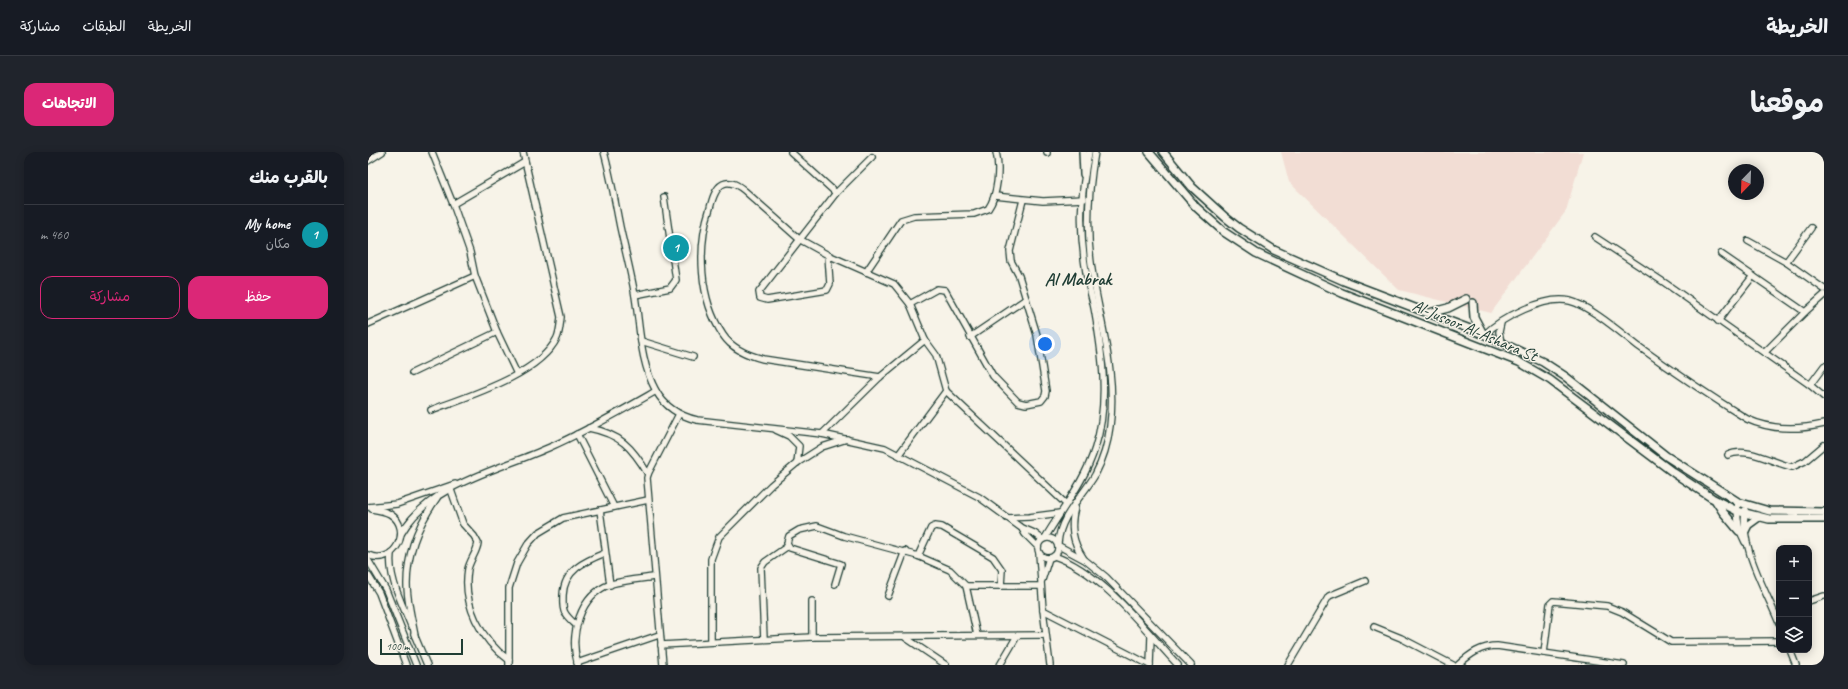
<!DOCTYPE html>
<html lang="ar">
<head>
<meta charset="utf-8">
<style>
  body { margin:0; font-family:Caveat,"Playpen Sans Arabic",sans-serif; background:#20242c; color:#f1f3f6; direction:rtl }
  .controls { position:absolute; right:12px; bottom:12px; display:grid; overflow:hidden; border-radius:8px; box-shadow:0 2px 10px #0003 }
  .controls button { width:36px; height:36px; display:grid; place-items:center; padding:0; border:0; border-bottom:1px solid #363941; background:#171b24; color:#f1f3f6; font:20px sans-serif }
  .compass { position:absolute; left:1360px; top:12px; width:36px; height:36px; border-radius:50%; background:#171b24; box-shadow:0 2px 10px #0003; rotate:203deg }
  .scale { position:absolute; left:12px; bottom:10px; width:83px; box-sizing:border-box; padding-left:4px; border:2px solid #1f3d34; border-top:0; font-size:11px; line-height:14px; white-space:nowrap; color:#1f3d34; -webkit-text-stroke:3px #f7f3e8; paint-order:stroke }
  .you { position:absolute; left:677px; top:192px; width:14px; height:14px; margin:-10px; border:3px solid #fff; border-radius:50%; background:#1a73e8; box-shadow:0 0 0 6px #1a73e833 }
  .badge { display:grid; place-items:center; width:26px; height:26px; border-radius:50%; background:#db2777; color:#fff; font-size:13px; font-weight:700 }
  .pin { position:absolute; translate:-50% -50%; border:2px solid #fff; box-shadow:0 1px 4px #0006 }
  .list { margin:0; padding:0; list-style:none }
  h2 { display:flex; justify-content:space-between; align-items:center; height:52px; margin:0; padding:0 16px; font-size:17px }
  h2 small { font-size:13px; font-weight:400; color:#9ea1a6 }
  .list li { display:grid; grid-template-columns:26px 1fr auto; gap:12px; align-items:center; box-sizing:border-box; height:60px; padding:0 16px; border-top:1px solid #363941 }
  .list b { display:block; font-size:15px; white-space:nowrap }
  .list p { margin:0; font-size:13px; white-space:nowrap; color:#9ea1a6 }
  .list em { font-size:13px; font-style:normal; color:#9ea1a6 }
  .actions { display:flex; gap:8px; padding:12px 16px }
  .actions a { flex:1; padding:9px 0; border:1px solid #db2777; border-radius:12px; text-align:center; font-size:14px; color:#db2777 }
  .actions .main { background:#db2777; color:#fff }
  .icon { flex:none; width:22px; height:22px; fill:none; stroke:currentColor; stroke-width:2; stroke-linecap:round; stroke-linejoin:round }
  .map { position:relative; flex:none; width:1456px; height:513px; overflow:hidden; direction:ltr; border-radius:12px }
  header { display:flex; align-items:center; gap:24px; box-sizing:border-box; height:56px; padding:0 20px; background:#171b24; border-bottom:1px solid #363941 }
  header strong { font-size:19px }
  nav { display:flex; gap:22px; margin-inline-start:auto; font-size:14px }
  .intro { display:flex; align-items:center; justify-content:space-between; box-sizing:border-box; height:96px; padding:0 24px }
  h1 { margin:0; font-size:28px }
  .button { padding:10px 18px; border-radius:12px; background:#db2777; color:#fff; font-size:14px; font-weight:700 }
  main { display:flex; gap:24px; padding:0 24px }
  aside { flex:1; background:#171b24; border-radius:12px; box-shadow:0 2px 10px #0003 }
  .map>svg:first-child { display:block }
  .built { fill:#f2ddd4 }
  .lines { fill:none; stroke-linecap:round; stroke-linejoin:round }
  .minor-casing { stroke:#1f3d34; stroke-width:8 }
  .major-casing { stroke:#1f3d34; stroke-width:10 }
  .minor { stroke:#f7f3e8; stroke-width:5.5 }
  .major { stroke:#f7f3e8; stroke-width:7 }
  .labels { text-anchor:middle; stroke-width:3; stroke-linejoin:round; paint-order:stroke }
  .street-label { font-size:17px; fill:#1f3d34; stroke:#f7f3e8 }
  .neighbourhood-label { font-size:18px; font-weight:bold; fill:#1f3d34; stroke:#f7f3e8 }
</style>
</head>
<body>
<header>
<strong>الخريطة</strong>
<nav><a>الخريطة</a><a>الطبقات</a><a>مشاركة</a></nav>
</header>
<div class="intro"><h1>موقعنا</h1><a class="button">الاتجاهات</a></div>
<main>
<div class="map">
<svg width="1456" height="513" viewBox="0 0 1456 513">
  <rect width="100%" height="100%" fill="#f7f3e8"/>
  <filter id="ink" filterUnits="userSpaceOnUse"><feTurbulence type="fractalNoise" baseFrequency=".025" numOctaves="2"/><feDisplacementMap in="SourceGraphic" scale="8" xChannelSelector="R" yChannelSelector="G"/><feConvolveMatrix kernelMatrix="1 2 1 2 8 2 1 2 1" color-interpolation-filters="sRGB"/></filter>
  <g filter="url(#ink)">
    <path class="built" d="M 913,0 L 1215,0 L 1198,59 L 1123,161 L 1031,138 L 921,30 Z"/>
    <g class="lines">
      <defs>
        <g id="minor">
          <path d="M 236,0 C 243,25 247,50 252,75 C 257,98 263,120 267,144 C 272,175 272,210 288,239 C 297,255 312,264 329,268 L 454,282 L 517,296 L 611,345 L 652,375 L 666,381 L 674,387"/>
          <path d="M 423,0 L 468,41"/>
          <path d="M 679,0 L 679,1"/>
          <path d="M 0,9 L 14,0"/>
          <path d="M 627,44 L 675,49 L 716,47"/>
          <path d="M 85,52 L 157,10"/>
          <path d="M 1227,85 L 1297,131 L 1442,233"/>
          <path d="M 1380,89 L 1418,110 L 1456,137"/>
          <path d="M 1353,102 L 1437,160 L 1456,143"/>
          <path d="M 460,103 L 462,132 L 459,138 L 399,148 L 392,146 L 391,140 L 468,41 L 504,5"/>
          <path d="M 1418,110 L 1443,76"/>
          <path d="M 498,120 L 533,68 L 546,64 L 606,62 L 620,57 C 630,43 632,16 628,0"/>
          <path d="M 267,143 L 302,136 L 308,128 L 296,45"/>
          <path d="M 542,152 L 569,137 L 577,138 L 625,224 L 650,250 L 658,252 L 673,249 L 677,244 L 678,239 L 669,183 L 651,124 L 643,109 L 642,99 L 655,48"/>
          <path d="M 1350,169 L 1385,124"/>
          <path d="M 1133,171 L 1131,180 L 1133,190"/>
          <path d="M 0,172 L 107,124"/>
          <path d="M 129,180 L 149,222"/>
          <path d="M 1116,183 C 1133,166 1177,143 1202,149 C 1222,154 1253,181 1270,194 C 1306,220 1342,244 1379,267 C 1403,278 1430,278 1456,272"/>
          <path d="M 602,185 L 658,147"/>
          <path d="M 273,189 L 325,205"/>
          <path d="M 1397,200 L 1437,160"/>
          <path d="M 1456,214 L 1442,233 L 1456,245"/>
          <path d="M 44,221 L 129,180 L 107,124 L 102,100 L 85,52 L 64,0"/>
          <path d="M 512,225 L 395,207 C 379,203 364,197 355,183 C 331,147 329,95 342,56 C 344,48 347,36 355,32 C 363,28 371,34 377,39 L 431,87 L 460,103 L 526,132 L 542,152 L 557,188 L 568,203 L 578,239 L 531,302"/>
          <path d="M 578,239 L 698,352"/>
          <path d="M 63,258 C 100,244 171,223 189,186 C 192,179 192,172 193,165 L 155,0"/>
          <path d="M 221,276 C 252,282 264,295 280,322"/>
          <path d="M 408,278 L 421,284 L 431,294 L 429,311"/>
          <path d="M 209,282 L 246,355"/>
          <path d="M 454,282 L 512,225 L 557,188"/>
          <path d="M 1360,303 C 1379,294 1405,311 1424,315 L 1437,309 L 1456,293"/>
          <path d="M 83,338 L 95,372 L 106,384 L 110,391 C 109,400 102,408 100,417 C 94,452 113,488 141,508"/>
          <path d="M 1370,350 C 1368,365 1370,377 1377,390"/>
          <path d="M 0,355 L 29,352 L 87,332"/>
          <path d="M 707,355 C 702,374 704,390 716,407"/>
          <path d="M 232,358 L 242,433"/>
          <path d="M 1377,358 C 1372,397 1397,436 1411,471"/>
          <path d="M 639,366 L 661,365 L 692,361"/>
          <path d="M 653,375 L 657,382 L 670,395"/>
          <path d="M 33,382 C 61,332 131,318 180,296 C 217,280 253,259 288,239"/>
          <circle cx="680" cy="396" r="10"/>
          <path d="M 677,386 C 694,357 717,329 727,296 C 741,253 735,206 727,161 C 725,148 720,134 718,120 C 711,78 712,42 721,0"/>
          <path d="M 690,391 C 692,364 714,345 727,323 C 735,308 740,291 742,274 C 749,222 732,169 724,118 C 718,78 720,39 727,0"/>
          <path d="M 691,394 L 717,408 L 738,425 L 823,513"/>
          <path d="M 23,401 C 20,426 34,451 43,474"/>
          <path d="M 671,401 L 675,458 L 682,513"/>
          <path d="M 0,403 C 26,415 46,377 22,362 C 17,359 10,358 4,357"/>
          <path d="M 550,404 L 563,376 L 567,374 L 574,375 L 625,405 L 634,418 L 633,434"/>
          <path d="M 686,404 C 734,420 776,477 810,513"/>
          <path d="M 0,408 L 18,438 L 48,513"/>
          <path d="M 0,423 L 11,441 L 38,513"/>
          <path d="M 674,428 L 681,406"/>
          <path d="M 467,432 L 473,412 L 422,396 L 419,391 L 421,384 L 431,378 L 449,374 L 476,384 L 550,404 L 582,418 L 598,434 L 673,434"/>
          <path d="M 598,434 L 609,483"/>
          <path d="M 520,444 L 537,399"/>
          <path d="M 1441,449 L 1456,444"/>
          <path d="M 675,458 L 782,513"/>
          <path d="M 208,473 C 205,470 200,466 197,461 C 194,456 195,448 195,443 C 196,418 217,409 237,401"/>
          <path d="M 1006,475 L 1033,486 L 1085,513"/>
          <path d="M 46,482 L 59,513"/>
          <path d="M 47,484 C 44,467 39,449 39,432 C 39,400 51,371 69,346"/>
          <path d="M 444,485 L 444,449"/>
          <path d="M 538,486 L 578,513"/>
          <path d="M 396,487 L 393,416 L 397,410 L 420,394"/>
          <path d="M 343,490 L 343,407 L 351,385 L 403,333 L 429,311 L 454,295 L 479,287"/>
          <path d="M 293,493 L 444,485 L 678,483"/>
          <path d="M 1422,498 L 1428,513"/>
          <path d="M 1176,501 L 1182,452 L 1185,449 L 1239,454 L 1254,460 L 1303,490 L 1411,489"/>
          <path d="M 209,511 L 291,483"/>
          <path d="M 141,513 L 141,436 L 149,411 L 160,392 L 170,381 L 195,366 L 280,348"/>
          <path d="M 210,513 C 201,484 211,443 243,432 C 257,428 272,427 286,425"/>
          <path d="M 295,513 L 279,326 L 280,322 L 311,262"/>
          <path d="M 632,513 L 649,484"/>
          <path d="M 782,513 L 783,484"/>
          <path d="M 920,513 L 961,444 L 997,429"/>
          <path d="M 1090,513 C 1102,502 1113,494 1129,494 L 1256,513"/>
        </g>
        <g id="major">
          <path d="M 715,0 L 716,22"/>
          <path d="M 781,0 L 828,55 L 856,80 L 888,101 L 974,141 L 1151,210 L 1182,228 L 1306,321 L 1344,346 L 1369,359 L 1401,367 L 1456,367"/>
          <path d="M 795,0 L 824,35 L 857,65 L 871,76 L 906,98 L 976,129 L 1115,182 L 1175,210 L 1198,225 L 1298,304 L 1370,350 L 1401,359 L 1456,360"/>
          <path d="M 1105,151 L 1106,165 L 1115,182"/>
          <path d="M 1061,161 L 1080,156 L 1098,147"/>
          <path d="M 1348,349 L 1355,360 L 1371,379"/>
          <path d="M 1377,379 L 1380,373 L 1391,365"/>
        </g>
      </defs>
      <use href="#minor" class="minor-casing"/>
      <use href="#major" class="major-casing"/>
      <use href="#minor" class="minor"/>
      <use href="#major" class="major"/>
    </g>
  </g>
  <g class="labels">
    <g class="street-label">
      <text transform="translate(1107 178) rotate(23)" y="6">Al-Jusoor Al-Ashara St</text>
    </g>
    <g class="neighbourhood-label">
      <text x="710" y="133">Al Mabrak</text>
    </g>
  </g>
</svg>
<div class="controls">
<button>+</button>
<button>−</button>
<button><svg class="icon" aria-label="layers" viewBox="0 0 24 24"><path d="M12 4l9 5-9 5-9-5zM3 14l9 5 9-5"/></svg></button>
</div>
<svg class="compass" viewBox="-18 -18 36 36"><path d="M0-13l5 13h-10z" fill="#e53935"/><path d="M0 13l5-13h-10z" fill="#9ea1a6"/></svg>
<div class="scale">100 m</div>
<div class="you"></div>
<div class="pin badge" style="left:308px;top:96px;background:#0f9aa8">1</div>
</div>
<aside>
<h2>بالقرب منك<small></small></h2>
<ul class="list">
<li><span class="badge" style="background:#0f9aa8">1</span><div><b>My home</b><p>مكان</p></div><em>460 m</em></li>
</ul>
<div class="actions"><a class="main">حفظ</a><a>مشاركة</a></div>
</aside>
</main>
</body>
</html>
